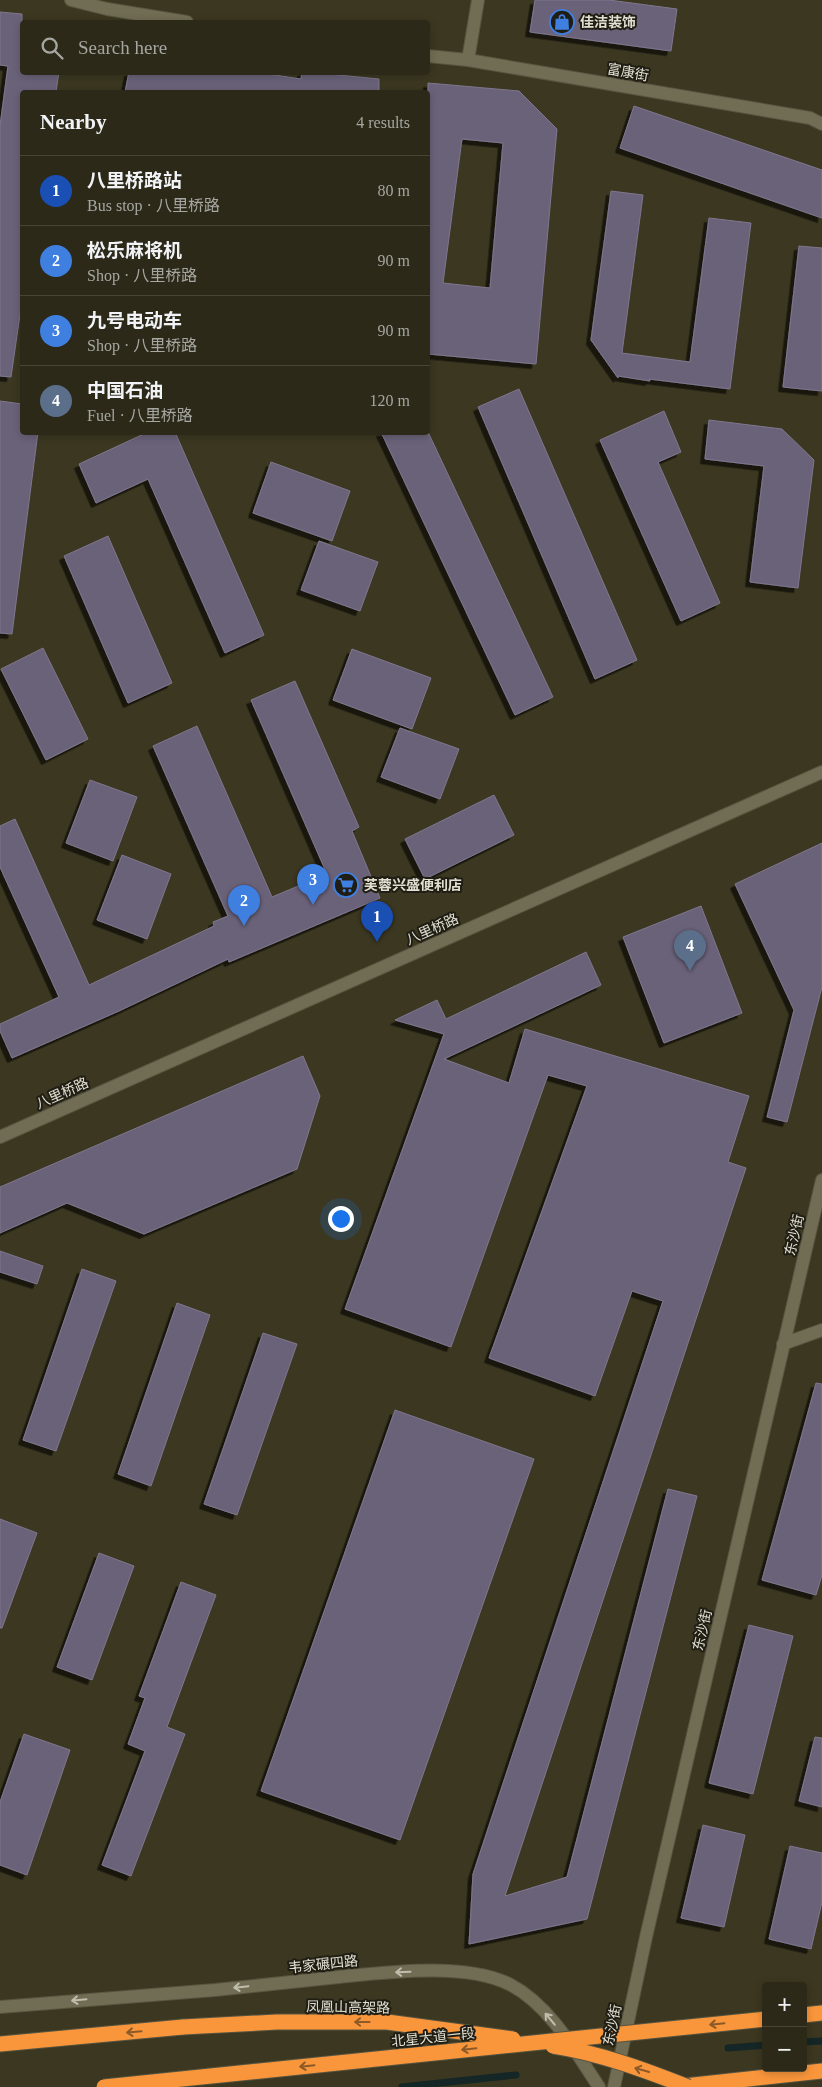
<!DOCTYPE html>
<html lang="en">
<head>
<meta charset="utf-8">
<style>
  body { margin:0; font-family:"Times New Roman","Noto Sans SC",serif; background:#343121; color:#f1f3f6 }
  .controls { position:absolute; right:15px; bottom:15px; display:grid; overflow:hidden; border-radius:5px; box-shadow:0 2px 8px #0003 }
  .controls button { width:45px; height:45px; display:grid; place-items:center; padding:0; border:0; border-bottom:1px solid #484537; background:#2c2918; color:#f1f3f6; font:25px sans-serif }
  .you { position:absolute; left:340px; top:1218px; width:18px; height:18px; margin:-12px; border:4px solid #fff; border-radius:50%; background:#1a73e8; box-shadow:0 0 0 8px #1a73e833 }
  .badge { display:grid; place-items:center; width:32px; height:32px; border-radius:50%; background:#1a73e8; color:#fff; font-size:16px; font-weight:700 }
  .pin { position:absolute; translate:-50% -41px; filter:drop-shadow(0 1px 2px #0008) }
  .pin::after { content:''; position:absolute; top:26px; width:18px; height:15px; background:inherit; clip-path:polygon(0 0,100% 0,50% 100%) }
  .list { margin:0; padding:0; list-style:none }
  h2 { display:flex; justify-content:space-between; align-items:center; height:65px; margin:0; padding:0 20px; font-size:21px }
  h2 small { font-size:16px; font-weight:400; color:#a6a6a2 }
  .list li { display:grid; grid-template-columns:32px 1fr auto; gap:15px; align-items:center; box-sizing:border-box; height:70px; padding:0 20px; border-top:1px solid #484537 }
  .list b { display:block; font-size:19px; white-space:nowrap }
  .list p { margin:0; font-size:16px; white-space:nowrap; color:#a6a6a2 }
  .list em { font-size:16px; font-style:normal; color:#a6a6a2 }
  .icon { flex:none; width:28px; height:28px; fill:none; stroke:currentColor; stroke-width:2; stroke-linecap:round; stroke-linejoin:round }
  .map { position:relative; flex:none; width:822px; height:2087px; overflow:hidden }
  .search { position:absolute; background:#2c2918; box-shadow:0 2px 8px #0003; left:20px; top:20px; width:410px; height:55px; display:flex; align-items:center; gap:12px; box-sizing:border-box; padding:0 18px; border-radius:5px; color:#a6a6a2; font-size:19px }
  .panel { position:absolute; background:#2c2918; box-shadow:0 2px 8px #0003; left:20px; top:90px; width:410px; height:345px; border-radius:5px }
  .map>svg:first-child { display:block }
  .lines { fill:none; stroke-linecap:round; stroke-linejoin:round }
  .stream { stroke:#142626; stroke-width:7 }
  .building { fill:#6b6279; stroke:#7f778f; fill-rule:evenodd; filter:url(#shadow) }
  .street-casing { stroke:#575440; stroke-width:14 }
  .secondary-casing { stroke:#575440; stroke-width:14 }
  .highway-casing { stroke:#575440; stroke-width:17 }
  .street { stroke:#716d54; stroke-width:12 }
  .secondary { stroke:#716d54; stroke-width:12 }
  .highway { stroke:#f9963b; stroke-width:15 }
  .highway-bridge-casing { stroke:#575440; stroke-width:17; stroke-linecap:butt }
  .highway-bridge { stroke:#f9963b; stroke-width:15 }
  .oneway { stroke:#bfbdac }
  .oneway2 { stroke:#8c5a28 }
  .labels { text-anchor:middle; stroke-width:4; stroke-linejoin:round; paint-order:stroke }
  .poi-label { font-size:14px; font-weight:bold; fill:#e1dfd1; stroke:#201e14; text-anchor:start }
  .street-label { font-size:14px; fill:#e1dfd1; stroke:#201e14 }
</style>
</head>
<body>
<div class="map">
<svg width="822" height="2087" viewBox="0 0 822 2087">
  <defs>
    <filter id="shadow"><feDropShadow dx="-4.5" dy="4.5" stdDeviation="0" flood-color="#0009"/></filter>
  </defs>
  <rect width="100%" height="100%" fill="#3b3720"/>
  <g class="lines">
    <g class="stream">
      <path d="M 803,2042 L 822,2041"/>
      <path d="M 728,2048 L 766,2045"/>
      <path d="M 402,2087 L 516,2075"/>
    </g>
  </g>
  <g class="building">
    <path d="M 535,0 L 609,0 L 677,9 L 671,51 L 530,32 Z"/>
    <path d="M 0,12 L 22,14 L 22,72 L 59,72 L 56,92 L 22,92 L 22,301 L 11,377 L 0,376 L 0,126 L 8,66 L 0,65 Z"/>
    <path d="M 129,72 L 255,72 L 301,79 L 302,72 L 308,72 L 379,79 L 379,92 L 125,92 Z"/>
    <path d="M 428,83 L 519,91 L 557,129 L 536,364 L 428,354 ZM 462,139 L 503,143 L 490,288 L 443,283 Z"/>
    <path d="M 634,106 L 822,170 L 822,218 L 620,148 Z"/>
    <path d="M 611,191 L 643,195 L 622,353 L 690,362 L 709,218 L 751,223 L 730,389 L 649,379 L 650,381 L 618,376 L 618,378 L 591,340 Z"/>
    <path d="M 799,246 L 822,248 L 822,391 L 783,387 Z"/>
    <path d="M 519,389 L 637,660 L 595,679 L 478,407 Z"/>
    <path d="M 0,401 L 22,404 L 22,432 L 38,432 L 12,634 L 0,633 Z"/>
    <path d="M 664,411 L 681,452 L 658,462 L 720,603 L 681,621 L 600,440 Z"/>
    <path d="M 709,420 L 782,429 L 814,460 L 798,588 L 750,582 L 764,466 L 705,459 Z"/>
    <path d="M 148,432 L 175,432 L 264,635 L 225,653 L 148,479 L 96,503 L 79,464 Z"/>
    <path d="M 381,432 L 428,432 L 553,697 L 515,715 Z"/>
    <path d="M 271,462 L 350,491 L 332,541 L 253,513 Z"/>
    <path d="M 108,536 L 172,683 L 128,703 L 64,556 Z"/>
    <path d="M 319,541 L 378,562 L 360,611 L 301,590 Z"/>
    <path d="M 43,648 L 88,739 L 46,760 L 1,669 Z"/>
    <path d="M 352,649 L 431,678 L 412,729 L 333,700 Z"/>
    <path d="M 295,681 L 359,827 L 352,831 L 380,898 L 229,962 L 228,959 L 119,1011 L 12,1058 L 0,1031 L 0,1024 L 59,997 L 0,867 L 0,826 L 15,819 L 89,985 L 214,926 L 213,922 L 228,916 L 153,746 L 197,726 L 272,897 L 327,874 L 251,700 Z"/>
    <path d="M 400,728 L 459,749 L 440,799 L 381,777 Z"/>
    <path d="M 90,780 L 137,797 L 113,861 L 66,843 Z"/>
    <path d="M 494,795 L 514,835 L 425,879 L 405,839 Z"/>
    <path d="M 822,843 L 822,987 L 787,1122 L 767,1117 L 794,1010 L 735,884 Z"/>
    <path d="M 122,855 L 171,874 L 147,939 L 97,920 Z"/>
    <path d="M 701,906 L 742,1013 L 664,1043 L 623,937 Z"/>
    <path d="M 586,952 L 601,985 L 444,1059 L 509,1083 L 525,1029 L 749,1096 L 728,1162 L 746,1168 L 505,1896 L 567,1877 L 668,1489 L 697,1496 L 587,1919 L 469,1944 L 473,1874 L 663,1301 L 632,1291 L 595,1396 L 489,1358 L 587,1086 L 548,1075 L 451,1347 L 345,1309 L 444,1034 L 395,1020 L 437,1000 L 446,1019 Z"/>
    <path d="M 303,1056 L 320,1096 L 297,1169 L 144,1234 L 67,1203 L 0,1233 L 0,1187 Z"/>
    <path d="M 0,1251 L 43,1266 L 37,1284 L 0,1272 Z"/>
    <path d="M 82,1269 L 116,1281 L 56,1451 L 23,1440 Z"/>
    <path d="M 177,1303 L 210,1315 L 151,1486 L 118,1474 Z"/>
    <path d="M 263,1333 L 297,1344 L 237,1515 L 204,1504 Z"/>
    <path d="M 816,1383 L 822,1384 L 822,1575 L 816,1595 L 762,1580 Z"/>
    <path d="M 395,1410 L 534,1459 L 400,1840 L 261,1791 Z"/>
    <path d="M 0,1519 L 37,1533 L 2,1628 L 0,1628 Z"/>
    <path d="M 99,1553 L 134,1566 L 92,1680 L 57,1667 Z"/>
    <path d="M 181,1582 L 216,1595 L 167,1727 L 185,1734 L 131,1876 L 102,1865 L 145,1751 L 128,1744 L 145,1698 L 139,1696 Z"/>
    <path d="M 749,1625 L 793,1636 L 753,1794 L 709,1783 Z"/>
    <path d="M 24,1734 L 70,1750 L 27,1875 L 0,1865 L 0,1802 Z"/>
    <path d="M 815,1737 L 822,1738 L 822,1807 L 799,1801 Z"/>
    <path d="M 703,1825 L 745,1835 L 724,1927 L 681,1918 Z"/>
    <path d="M 790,1846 L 822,1853 L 822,1902 L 811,1949 L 769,1939 Z"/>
  </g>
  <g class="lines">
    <defs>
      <g id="street">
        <path d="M 71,0 L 107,9 L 187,22"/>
        <path d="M 428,56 L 468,60 L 810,118 L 822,124"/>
        <path d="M 468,60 L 478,0"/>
      </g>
      <g id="secondary">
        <path d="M 0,1137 L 822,772"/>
        <path d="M 783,1344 L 822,1330"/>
        <path d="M 0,2007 C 72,2001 143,1996 215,1990 C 256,1986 298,1981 339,1977 C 388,1972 467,1962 511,1985 C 550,2006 575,2051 599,2087"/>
        <path d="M 614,2087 L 646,1937 L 822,1180"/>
      </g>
      <g id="highway">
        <path d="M 803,2015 L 822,2013"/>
        <path d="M 0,2044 L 183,2027"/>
        <path d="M 675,2087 L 822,2071"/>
      </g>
    </defs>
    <use href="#street" class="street-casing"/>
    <use href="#secondary" class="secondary-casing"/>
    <use href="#highway" class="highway-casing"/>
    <use href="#street" class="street"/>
    <use href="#secondary" class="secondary"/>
    <use href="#highway" class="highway"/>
    <defs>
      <g id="highway-bridge">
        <path d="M 183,2027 L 277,2022 L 387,2022 L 513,2039"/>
        <path d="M 553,2046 C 599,2053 645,2070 688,2087"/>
        <path d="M 104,2087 L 766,2019"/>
      </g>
    </defs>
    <use href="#highway-bridge" class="highway-bridge-casing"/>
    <use href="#highway-bridge" class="highway-bridge"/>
  </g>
  <defs><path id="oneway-shaft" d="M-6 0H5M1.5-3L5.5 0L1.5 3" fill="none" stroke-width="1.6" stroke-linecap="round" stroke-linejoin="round" transform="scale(1.25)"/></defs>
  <g class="oneway">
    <use href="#oneway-shaft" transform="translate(403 1972) rotate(178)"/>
    <use href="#oneway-shaft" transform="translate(241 1987) rotate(174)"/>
    <use href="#oneway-shaft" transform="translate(79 2000) rotate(175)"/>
    <use href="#oneway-shaft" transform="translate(550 2019) rotate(-130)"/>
  </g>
  <g class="oneway2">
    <use href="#oneway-shaft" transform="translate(362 2022) rotate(-180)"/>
    <use href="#oneway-shaft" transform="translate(717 2024) rotate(174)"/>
    <use href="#oneway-shaft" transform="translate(134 2032) rotate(175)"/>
    <use href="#oneway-shaft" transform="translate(469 2049) rotate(174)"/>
    <use href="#oneway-shaft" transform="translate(307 2066) rotate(174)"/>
    <use href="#oneway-shaft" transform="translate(642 2070) rotate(-164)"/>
  </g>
  <defs>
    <symbol id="shop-ring" viewBox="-11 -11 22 22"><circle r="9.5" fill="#201e14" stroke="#3f7fe0" stroke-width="1.5"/><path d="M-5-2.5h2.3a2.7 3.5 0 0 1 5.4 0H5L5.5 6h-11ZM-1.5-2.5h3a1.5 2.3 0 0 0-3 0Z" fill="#3f7fe0"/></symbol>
    <symbol id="supermarket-ring" viewBox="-11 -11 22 22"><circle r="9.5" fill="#201e14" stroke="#3f7fe0" stroke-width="1.5"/><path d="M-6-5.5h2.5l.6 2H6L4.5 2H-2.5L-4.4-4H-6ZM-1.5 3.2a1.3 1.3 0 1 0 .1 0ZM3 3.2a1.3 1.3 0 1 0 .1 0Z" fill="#3f7fe0"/></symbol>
  </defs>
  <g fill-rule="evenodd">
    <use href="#shop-ring" x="548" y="8" width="28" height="28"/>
    <use href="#supermarket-ring" x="332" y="871" width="28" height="28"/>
  </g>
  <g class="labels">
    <g class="poi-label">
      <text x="580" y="27">佳洁装饰</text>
      <text x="364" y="890">芙蓉兴盛便利店</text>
    </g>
    <g class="street-label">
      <text transform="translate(628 72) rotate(10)" y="5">富康街</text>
      <text transform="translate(432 929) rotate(-24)" y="5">八里桥路</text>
      <text transform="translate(62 1093) rotate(-24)" y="5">八里桥路</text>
      <text transform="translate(794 1235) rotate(-77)" y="5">东沙街</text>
      <text transform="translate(702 1630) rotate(-77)" y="5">东沙街</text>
      <text transform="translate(323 1964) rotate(-6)" y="5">韦家碾四路</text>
      <text transform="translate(348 2007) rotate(1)" y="5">凤凰山高架路</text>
      <text transform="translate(612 2025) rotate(-78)" y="5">东沙街</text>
      <text transform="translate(433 2037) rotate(-6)" y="5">北星大道一段</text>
    </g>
  </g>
</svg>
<div class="controls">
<button>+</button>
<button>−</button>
</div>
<div class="you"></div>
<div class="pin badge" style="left:377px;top:942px;background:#1a4fb4">1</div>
<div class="pin badge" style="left:244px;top:926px;background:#3f7fe0">2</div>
<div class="pin badge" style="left:313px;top:905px;background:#3f7fe0">3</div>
<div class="pin badge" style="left:690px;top:971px;background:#5c6f8a">4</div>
<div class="search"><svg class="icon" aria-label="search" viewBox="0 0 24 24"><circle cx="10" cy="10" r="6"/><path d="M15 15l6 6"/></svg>Search here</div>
<section class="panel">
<h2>Nearby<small>4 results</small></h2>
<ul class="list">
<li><span class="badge" style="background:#1a4fb4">1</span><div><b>八里桥路站</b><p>Bus stop · 八里桥路</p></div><em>80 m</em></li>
<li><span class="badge" style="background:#3f7fe0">2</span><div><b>松乐麻将机</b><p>Shop · 八里桥路</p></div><em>90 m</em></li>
<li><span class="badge" style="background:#3f7fe0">3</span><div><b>九号电动车</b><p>Shop · 八里桥路</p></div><em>90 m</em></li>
<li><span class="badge" style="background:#5c6f8a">4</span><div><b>中国石油</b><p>Fuel · 八里桥路</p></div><em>120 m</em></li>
</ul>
</section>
</div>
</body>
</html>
